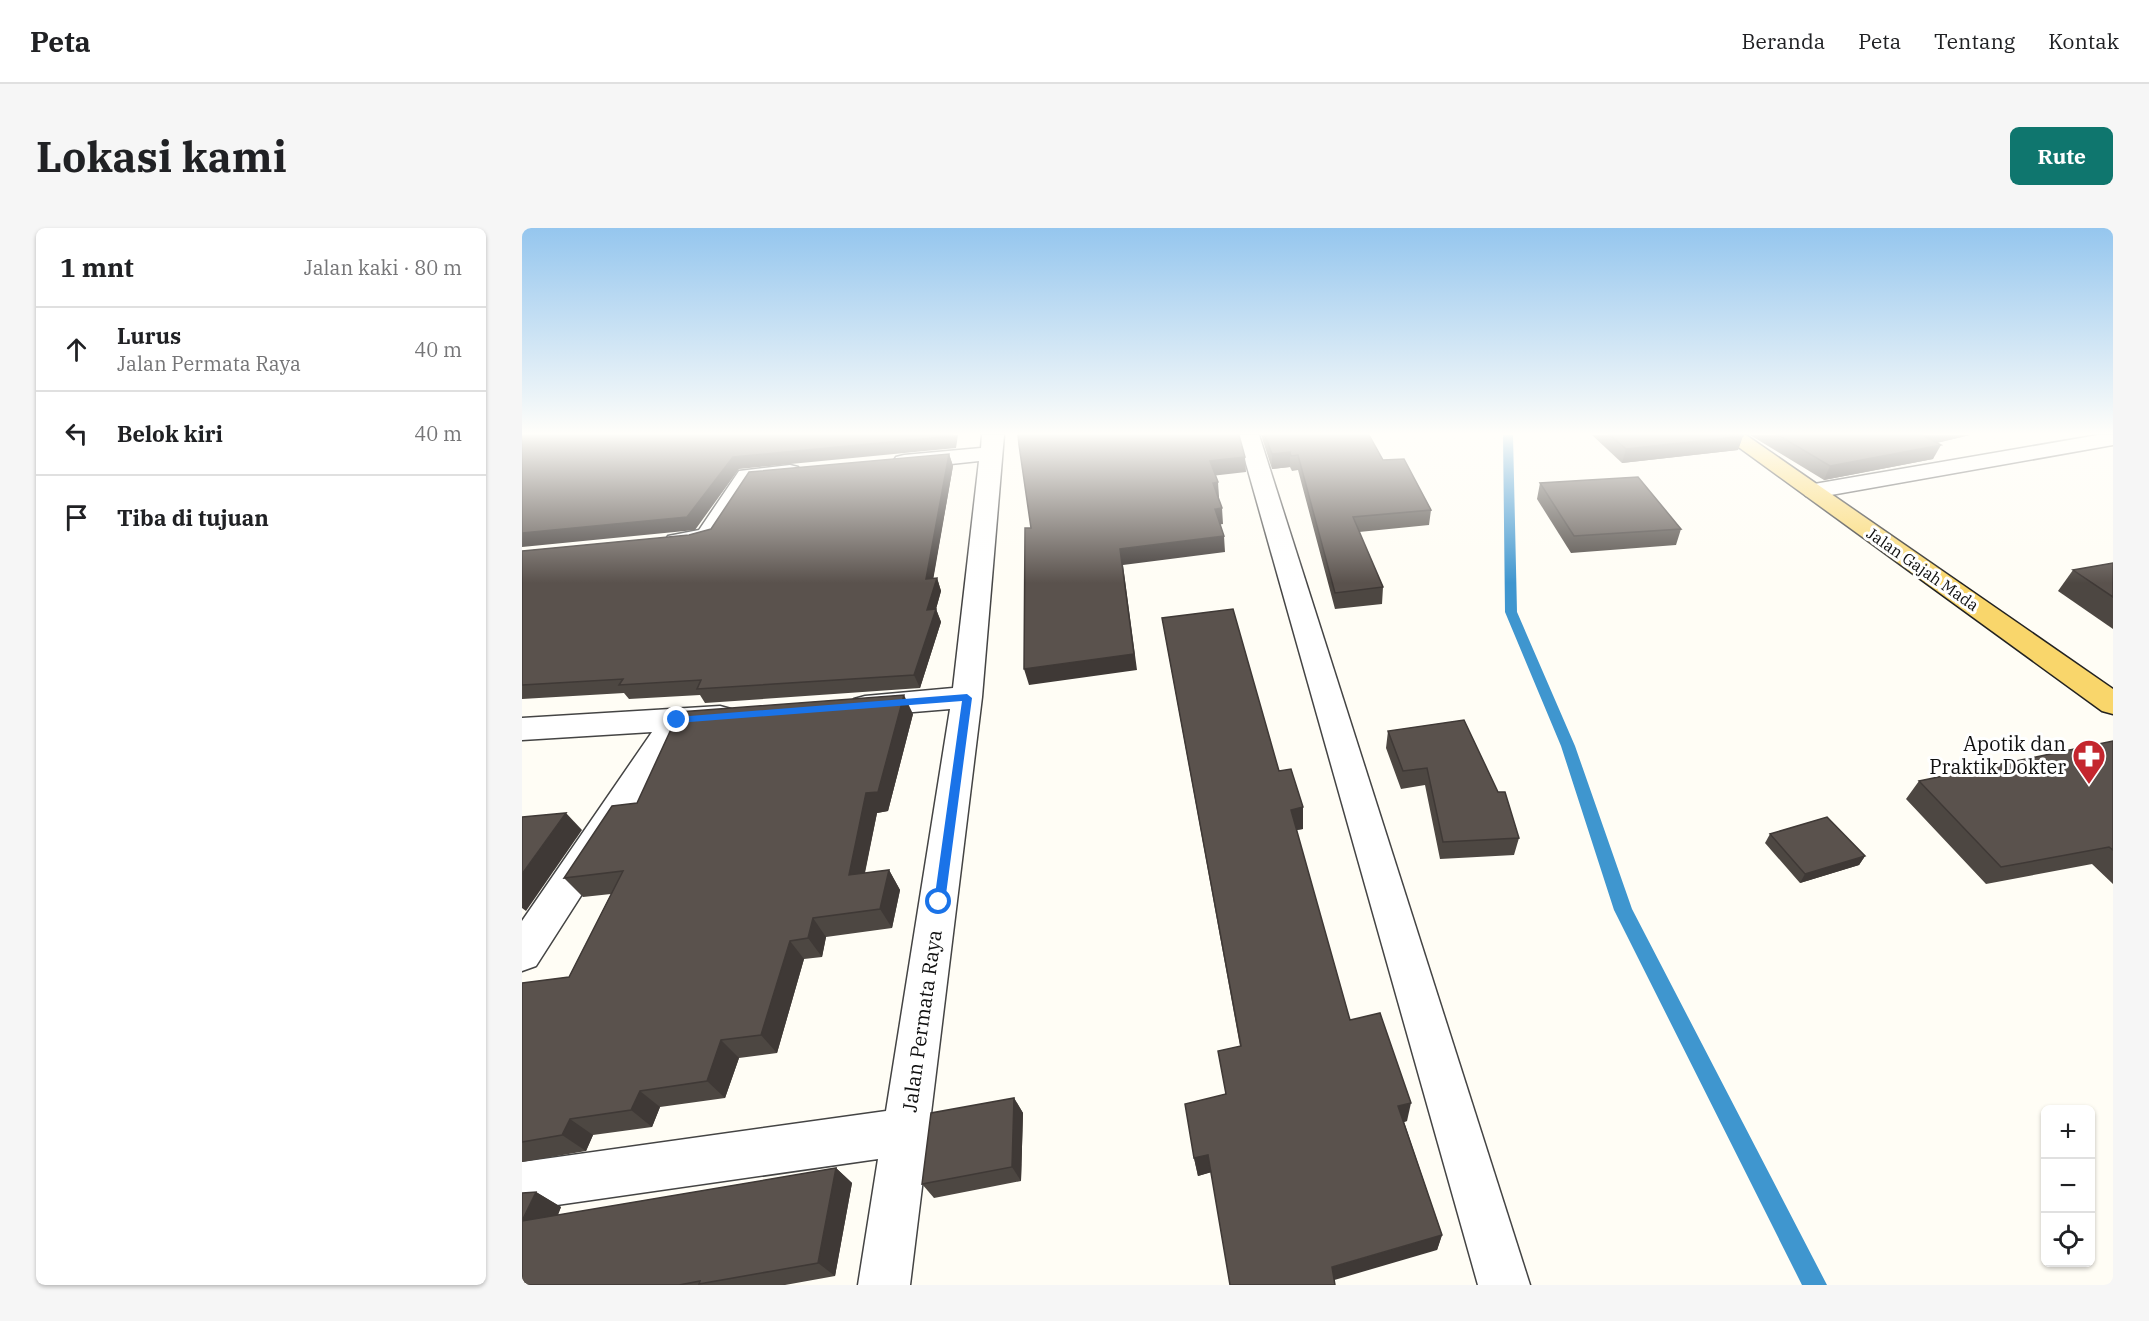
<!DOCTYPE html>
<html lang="id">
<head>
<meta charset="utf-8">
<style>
  body { margin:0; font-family:"IBM Plex Serif",serif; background:#f6f6f6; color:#202124 }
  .controls { position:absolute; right:18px; bottom:18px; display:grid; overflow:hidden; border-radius:9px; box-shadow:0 2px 4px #0004 }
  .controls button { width:54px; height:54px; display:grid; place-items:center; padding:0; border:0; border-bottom:2px solid #e0e0e0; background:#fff; color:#202124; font:30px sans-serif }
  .stop { position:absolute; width:18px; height:18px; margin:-14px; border:4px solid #1a73e8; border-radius:50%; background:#fff }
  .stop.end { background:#1a73e8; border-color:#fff; box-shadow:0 2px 6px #0008 }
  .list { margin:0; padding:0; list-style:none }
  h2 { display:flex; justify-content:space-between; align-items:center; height:78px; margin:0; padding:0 24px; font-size:26px }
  h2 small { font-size:20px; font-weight:400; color:#757577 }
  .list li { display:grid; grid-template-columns:39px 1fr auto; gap:18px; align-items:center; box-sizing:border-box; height:84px; padding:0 24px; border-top:2px solid #e0e0e0 }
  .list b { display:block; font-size:22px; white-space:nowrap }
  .list p { margin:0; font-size:20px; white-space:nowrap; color:#757577 }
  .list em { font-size:20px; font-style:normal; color:#757577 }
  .icon { flex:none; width:33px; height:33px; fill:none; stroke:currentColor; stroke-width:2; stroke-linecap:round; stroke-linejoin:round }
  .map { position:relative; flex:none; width:1591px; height:1057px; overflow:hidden; border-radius:9px }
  header { display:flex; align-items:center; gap:36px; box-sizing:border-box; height:84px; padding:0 30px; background:#fff; border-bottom:2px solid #e0e0e0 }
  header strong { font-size:28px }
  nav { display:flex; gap:33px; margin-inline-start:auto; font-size:21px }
  .intro { display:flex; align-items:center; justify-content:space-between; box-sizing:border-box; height:144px; padding:0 36px }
  h1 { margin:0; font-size:42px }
  .button { padding:15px 27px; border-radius:9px; background:#0f766e; color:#fff; font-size:21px; font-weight:700 }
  main { display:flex; gap:36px; padding:0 36px }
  aside { flex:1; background:#fff; border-radius:9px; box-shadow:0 2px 4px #0004 }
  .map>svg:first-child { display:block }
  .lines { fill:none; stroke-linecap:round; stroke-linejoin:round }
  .stream { fill:#3f96cf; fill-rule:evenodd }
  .minor-casing { stroke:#444; stroke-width:3 }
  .major-casing { stroke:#222; stroke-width:3 }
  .minor { fill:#fff; fill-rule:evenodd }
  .major { fill:#f9d66b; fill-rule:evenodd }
  .wall { fill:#4d4742 }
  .shaded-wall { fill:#3f3936 }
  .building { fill:#5a524d; stroke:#3f3936; stroke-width:1.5 }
  .route { fill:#1a73e8 }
  .labels { text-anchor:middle; stroke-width:6; stroke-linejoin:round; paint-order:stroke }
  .far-street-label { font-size:16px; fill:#111; stroke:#fff }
  .poi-label { font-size:20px; fill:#111; stroke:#fff; text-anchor:end }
  .street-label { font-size:20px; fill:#111; stroke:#fff }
</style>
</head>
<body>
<header>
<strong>Peta</strong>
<nav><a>Beranda</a><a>Peta</a><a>Tentang</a><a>Kontak</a></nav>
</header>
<div class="intro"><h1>Lokasi kami</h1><a class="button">Rute</a></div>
<main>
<aside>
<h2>1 mnt<small>Jalan kaki · 80 m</small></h2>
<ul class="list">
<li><svg class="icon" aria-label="ahead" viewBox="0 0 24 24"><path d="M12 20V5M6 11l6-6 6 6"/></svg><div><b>Lurus</b><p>Jalan Permata Raya</p></div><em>40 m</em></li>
<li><svg class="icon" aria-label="left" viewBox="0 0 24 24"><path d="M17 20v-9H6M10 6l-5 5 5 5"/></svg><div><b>Belok kiri</b></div><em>40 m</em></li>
<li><svg class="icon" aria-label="arrive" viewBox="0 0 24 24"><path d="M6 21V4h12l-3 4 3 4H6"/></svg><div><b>Tiba di tujuan</b></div></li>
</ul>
</aside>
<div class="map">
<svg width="1591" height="1057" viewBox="0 0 1591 1057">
  <rect width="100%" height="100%" fill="#fffdf5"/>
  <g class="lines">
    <path class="stream" d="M 981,207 L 991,207 L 995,384 L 1053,518 L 1110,681 L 1305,1057 L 1280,1057 L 1092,682 L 1039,518 L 983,384 Z"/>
    <defs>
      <g id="minor">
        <path d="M 460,207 L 482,207 L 460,469 L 388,1057 L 336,1057 L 356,931 L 0,982 L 0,934 L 364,883 L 428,481 L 343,488 L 332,485 L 327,478 L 332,471 L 343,468 L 431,460 L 457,233 L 382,241 L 374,239 L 371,234 L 374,229 L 382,227 L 459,220 Z"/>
        <path d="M 716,207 L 737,207 L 1008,1057 L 956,1057 Z"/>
        <path d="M 1576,207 L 1591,207 L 1591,217 L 1292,270 L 1284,268 L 1280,263 L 1284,258 L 1292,256 Z"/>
        <path d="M 268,237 L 276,239 L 279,244 L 276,249 L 232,254 L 194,313 L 155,320 L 146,318 L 143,313 L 146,308 L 177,302 L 217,243 Z"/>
        <path d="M 198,478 L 209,481 L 214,489 L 209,497 L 165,502 L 14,738 L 0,743 L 0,693 L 130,504 L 0,512 L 0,490 Z"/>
      </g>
      <path id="major" d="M 1200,207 L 1224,207 L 1591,461 L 1591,486 L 1580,483 Z"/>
    </defs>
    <use href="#minor" class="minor-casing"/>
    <use href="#major" class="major-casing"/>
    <use href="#minor" class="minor"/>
    <use href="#major" class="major"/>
  </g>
  <g class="wall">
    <path d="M 739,207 L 847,207 L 861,232 L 909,282 L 907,297 L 837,304 L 861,359 L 860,376 L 813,381 L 776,242 L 770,243 L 768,239 L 750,241 Z"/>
    <path d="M 1070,207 L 1221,207 L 1216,222 L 1100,235 Z"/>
    <path d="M 1228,207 L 1448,207 L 1415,215 L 1411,231 L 1302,252 Z"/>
    <path d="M 427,226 L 431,238 L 411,350 L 415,350 L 419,363 L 414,381 L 419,394 L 398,460 L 183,475 L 178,467 L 107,471 L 102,465 L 0,471 L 0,323 L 167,307 L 189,301 Z"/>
    <path d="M 1018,255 L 1159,301 L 1154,317 L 1049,325 L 1015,271 Z"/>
    <path d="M 1591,335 L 1591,401 L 1536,363 L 1551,342 Z"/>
    <path d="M 640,390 L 757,543 L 781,579 L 781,601 L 774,602 L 828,792 L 885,893 L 882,894 L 920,1007 L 915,1022 L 689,944 L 676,948 L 672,930 L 703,866 L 718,818 Z"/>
    <path d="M 391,486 L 366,583 L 355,585 L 343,645 L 367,642 L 378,662 L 370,700 L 304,709 L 300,729 L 282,731 L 255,825 L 217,830 L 203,870 L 138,879 L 130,899 L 71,907 L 64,923 L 0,934 L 0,755 L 47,749 L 89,666 L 61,669 L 42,650 L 115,575 Z"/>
    <path d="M 866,503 L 997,610 L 992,627 L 918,631 L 903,557 L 879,561 L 864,520 Z"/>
    <path d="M 1591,513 L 1591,656 L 1570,636 L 1464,656 L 1384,571 L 1397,553 Z"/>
    <path d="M 1248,606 L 1343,628 L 1337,637 L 1278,655 L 1243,615 Z"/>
    <path d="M 492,870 L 501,885 L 499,953 L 412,970 L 400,956 Z"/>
    <path d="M 314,940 L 330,955 L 313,1048 L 263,1057 L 0,1057 L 14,964 L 39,979 L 36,987 Z"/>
  </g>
  <g class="shaded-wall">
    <path d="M 430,207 L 436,207 L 434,220 L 217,241 L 173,302 L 0,319 L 0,305 L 211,229 Z"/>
    <path d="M 1399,207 L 1448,207 L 1392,220 Z"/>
    <path d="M 1221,208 L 1216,222 L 1100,235 L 1104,221 Z"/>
    <path d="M 1419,217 L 1411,231 L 1302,252 L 1308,238 Z"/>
    <path d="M 768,224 L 768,239 L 750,241 L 750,226 Z"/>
    <path d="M 427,226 L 431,238 L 409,364 L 404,351 Z"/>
    <path d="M 723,229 L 724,244 L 689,248 L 688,233 Z"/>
    <path d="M 696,254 L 697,269 L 692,270 L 691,255 Z"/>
    <path d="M 700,280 L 701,296 L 695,297 L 693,281 Z"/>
    <path d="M 702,308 L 703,324 L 601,337 L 615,442 L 507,457 L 502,441 L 598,321 Z"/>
    <path d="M 415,350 L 419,363 L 410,395 L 405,382 Z"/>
    <path d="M 414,381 L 419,394 L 398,460 L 392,447 Z"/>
    <path d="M 382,467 L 391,486 L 366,583 L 355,585 L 338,667 L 327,647 L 344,565 Z"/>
    <path d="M 781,579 L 781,601 L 769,603 L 769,582 Z"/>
    <path d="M 44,585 L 60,602 L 4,683 L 0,680 L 0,646 Z"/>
    <path d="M 1343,628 L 1337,637 L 1278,655 L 1283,646 Z"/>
    <path d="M 367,642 L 378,662 L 370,700 L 358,681 Z"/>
    <path d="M 291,690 L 304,709 L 300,729 L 286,710 Z"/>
    <path d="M 268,713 L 282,731 L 255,825 L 239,807 Z"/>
    <path d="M 199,812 L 217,830 L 203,870 L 185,853 Z"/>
    <path d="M 118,863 L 138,879 L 130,899 L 109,882 Z"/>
    <path d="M 492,870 L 501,885 L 499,953 L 490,939 Z"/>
    <path d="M 889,875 L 885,893 L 874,896 L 876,878 Z"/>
    <path d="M 48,891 L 71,907 L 64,923 L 40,907 Z"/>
    <path d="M 686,927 L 690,944 L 676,948 L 672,930 Z"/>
    <path d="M 314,940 L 330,955 L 313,1048 L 296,1035 Z"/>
    <path d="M 14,964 L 39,979 L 27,1007 L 0,993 Z"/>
    <path d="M 920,1007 L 915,1022 L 809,1053 L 810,1039 Z"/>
  </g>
  <g class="building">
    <path d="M 0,207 L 430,207 L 430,208 L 211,229 L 165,289 L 0,305 Z"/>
    <path d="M 496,207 L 717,207 L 723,229 L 688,233 L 696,254 L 691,255 L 700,280 L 693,281 L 702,308 L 598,321 L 612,426 L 502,441 L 503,300 L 509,300 L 497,217 Z"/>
    <path d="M 743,207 L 847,207 L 861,232 L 882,231 L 909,282 L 831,289 L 861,359 L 813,365 L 776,227 L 769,228 L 768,224 L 750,226 Z"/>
    <path d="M 1088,207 L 1221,207 L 1221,208 L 1104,221 Z"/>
    <path d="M 1256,207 L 1400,207 L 1419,217 L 1308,238 Z"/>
    <path d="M 427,226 L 404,351 L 415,350 L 405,382 L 414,381 L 392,447 L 175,461 L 179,452 L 97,457 L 101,451 L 0,457 L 0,323 L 167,307 L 189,301 L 227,244 Z"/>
    <path d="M 1116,249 L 1159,301 L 1052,308 L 1018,255 Z"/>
    <path d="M 1591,335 L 1591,369 L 1551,342 Z"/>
    <path d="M 711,381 L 757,543 L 769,541 L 781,579 L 769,582 L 828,792 L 858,785 L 889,875 L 876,878 L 920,1007 L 810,1039 L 813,1057 L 708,1057 L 686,927 L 672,930 L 663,876 L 704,866 L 696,823 L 719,818 L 640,390 Z"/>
    <path d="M 382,467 L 356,564 L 344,565 L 327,647 L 367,642 L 358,681 L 291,690 L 286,710 L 268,713 L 239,807 L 199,812 L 185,853 L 118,863 L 109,882 L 48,891 L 40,907 L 0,914 L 0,755 L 47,749 L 101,643 L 42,650 L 90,578 L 115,575 L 157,484 Z"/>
    <path d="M 942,492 L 976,564 L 983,564 L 997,610 L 921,614 L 905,540 L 881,543 L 866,503 Z"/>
    <path d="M 1591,513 L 1591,622 L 1587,619 L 1479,639 L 1397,553 Z"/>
    <path d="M 44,585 L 0,646 L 0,589 Z"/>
    <path d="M 1305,589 L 1343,628 L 1283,646 L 1248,606 Z"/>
    <path d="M 492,870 L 490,939 L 400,956 L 409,885 Z"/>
    <path d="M 314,940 L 296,1035 L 177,1056 L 178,1053 L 157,1057 L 0,1057 L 0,965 L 14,964 L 0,993 Z"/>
  </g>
  <linearGradient id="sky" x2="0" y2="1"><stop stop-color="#95c6ee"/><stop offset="0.58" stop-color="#fffefa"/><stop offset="1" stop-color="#fffefa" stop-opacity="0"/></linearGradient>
  <rect width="1591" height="355" fill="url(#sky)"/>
  <path class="route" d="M 445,466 L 450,470 L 423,674 L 417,678 L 412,674 L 440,473 L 155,495 L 150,492 L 155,489 Z"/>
  <defs>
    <symbol id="pharmacy-pin" viewBox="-11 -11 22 30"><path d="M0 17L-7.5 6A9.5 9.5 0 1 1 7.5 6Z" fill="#c4262e" stroke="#fff"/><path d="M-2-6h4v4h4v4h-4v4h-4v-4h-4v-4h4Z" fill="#fff"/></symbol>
  </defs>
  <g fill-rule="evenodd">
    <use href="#pharmacy-pin" x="1548" y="509" width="38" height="52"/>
  </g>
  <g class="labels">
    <g class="far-street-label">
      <text transform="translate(1401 341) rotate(35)" y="6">Jalan Gajah Mada</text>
    </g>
    <g class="poi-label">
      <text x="1544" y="523">Apotik dan<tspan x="1544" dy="23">Praktik Dokter</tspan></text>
    </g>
    <g class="street-label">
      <text transform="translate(400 793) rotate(-82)" y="7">Jalan Permata Raya</text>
    </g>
  </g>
</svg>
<div class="controls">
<button>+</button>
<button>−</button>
<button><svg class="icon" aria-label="locate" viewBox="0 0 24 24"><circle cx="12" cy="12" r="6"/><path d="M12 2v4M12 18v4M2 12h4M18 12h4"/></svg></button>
</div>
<div class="stop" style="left:417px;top:674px"></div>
<div class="stop end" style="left:155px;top:492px"></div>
</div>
</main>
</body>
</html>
